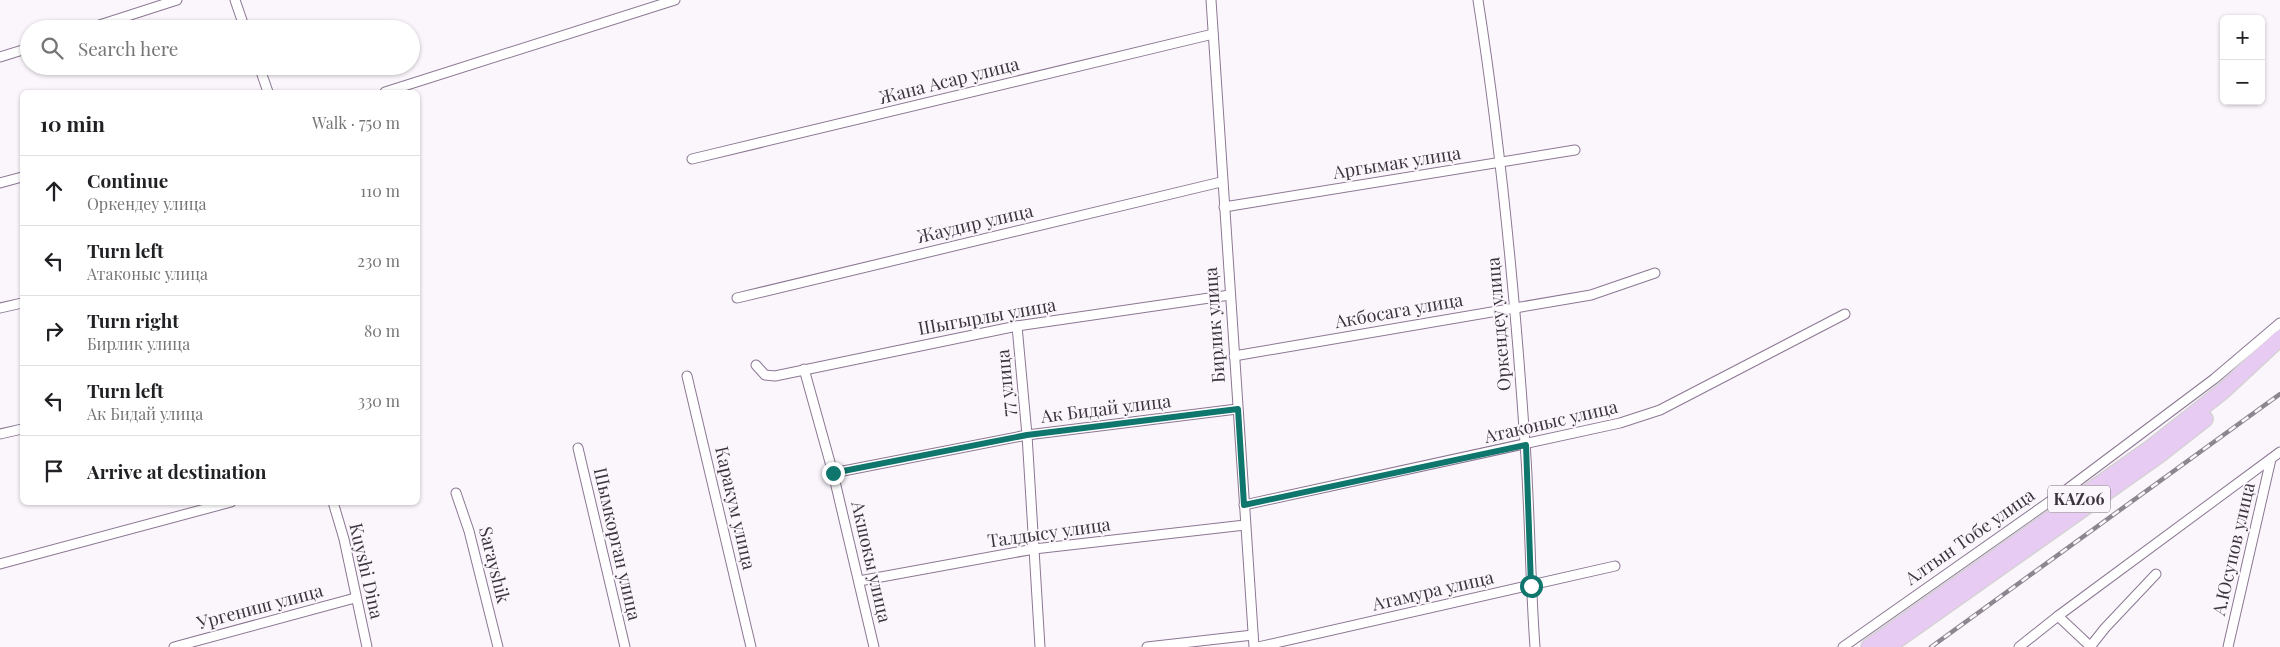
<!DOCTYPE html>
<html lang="en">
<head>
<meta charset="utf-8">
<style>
  body { margin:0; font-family:"Playfair Display",serif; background:#f6f6f6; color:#202124 }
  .controls { position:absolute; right:15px; top:15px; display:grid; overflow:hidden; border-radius:8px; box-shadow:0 1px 4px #0004 }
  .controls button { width:45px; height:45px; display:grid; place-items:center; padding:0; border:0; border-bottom:1px solid #e0e0e0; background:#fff; color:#202124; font:25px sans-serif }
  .stop { position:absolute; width:15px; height:15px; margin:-11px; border:4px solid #0f766e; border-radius:50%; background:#fff }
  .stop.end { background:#0f766e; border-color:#fff; box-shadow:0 1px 5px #0008 }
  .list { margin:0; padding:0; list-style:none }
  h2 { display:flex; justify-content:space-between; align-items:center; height:65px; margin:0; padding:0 20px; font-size:21px }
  h2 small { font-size:16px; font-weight:400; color:#757577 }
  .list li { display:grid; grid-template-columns:32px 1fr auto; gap:15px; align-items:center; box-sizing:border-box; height:70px; padding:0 20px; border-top:1px solid #e0e0e0 }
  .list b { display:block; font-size:19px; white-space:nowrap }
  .list p { margin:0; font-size:16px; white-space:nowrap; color:#757577 }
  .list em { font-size:16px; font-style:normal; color:#757577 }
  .icon { flex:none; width:28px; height:28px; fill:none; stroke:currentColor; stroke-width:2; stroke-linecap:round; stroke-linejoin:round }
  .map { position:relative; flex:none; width:2280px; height:647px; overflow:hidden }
  .search { position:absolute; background:#fff; box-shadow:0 1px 4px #0004; left:20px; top:20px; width:400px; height:55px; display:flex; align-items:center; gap:12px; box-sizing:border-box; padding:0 18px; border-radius:28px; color:#757577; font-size:19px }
  .panel { position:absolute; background:#fff; box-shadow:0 1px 4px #0004; left:20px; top:90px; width:400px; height:415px; border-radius:8px }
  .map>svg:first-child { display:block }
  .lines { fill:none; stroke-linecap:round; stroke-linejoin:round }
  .street-casing { stroke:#8c7793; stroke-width:11 }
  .highway-casing { stroke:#d4d2d5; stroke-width:18 }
  .street { stroke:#fff; stroke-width:9 }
  .highway { stroke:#e8cbf2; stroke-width:15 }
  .rail-casing { stroke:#8d8690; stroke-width:4.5 }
  .rail { stroke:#fbf6fc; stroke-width:2.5; stroke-dasharray:8; stroke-linecap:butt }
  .route { stroke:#0f766e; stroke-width:6 }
  .labels { text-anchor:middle; stroke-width:4; stroke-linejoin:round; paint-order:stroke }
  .shield { fill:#fbf6fc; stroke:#766e78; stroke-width:1 }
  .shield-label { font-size:16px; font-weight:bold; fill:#3d3440 }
  .street-label { font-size:18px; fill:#3d3440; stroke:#fbf6fc }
</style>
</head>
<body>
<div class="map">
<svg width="2280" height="647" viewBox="0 0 2280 647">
  <rect width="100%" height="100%" fill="#fbf6fc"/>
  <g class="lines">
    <defs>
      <g id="street">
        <path d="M 235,0 L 245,29"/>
        <path d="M 1211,0 L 1254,647"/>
        <path d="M 1478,0 C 1501,147 1515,295 1525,443 C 1530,511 1530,579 1535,647"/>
        <path d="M 87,29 L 177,0"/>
        <path d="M 0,57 L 29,48"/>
        <path d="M 259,66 L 268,92"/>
        <path d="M 385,92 L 675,0"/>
        <path d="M 692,159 L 1213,34"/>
        <path d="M 0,183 L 22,177"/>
        <path d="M 1224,207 L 1575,150"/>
        <path d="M 737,298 L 1221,182"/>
        <path d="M 0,308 L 22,303"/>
        <path d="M 1017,326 L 1027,435 L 1040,647"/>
        <path d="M 1234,356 L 1591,295 L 1655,273"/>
        <path d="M 756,365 L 765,375 L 775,376 L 1017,326 L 1230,295"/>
        <path d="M 804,369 L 833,473 L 874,647"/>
        <path d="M 687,376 L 751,647"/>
        <path d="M 0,434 L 22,429"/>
        <path d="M 578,448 L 625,647"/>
        <path d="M 833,473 L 1027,435 L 1237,409"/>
        <path d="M 456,493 L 469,531 L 498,647"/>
        <path d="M 333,502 L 344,539 L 367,647"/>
        <path d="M 1244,505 L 1620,423 L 1660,410 L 1845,314"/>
        <path d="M 0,564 L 231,502"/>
        <path d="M 859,581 L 1034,549 L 1245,525"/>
        <path d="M 2058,616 L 2280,452"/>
        <path d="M 174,647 L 355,598"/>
        <path d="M 1147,647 L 1253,635"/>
        <path d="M 1258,647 L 1615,566"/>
        <path d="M 1843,647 L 2062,493 L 2214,379 L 2280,323"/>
        <path d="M 2019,647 L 2058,616 L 2091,647"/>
        <path d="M 2090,647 L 2105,628 L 2156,574"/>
        <path d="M 2228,647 L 2271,459"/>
      </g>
      <g id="highway">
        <path d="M 1869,647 L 2152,447 L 2223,391 L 2280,338"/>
        <path d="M 1887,647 L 2159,455 L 2205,419"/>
      </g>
    </defs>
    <use href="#street" class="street-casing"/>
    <use href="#highway" class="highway-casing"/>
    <use href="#street" class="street"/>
    <use href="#highway" class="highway"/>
    <defs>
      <path id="rail" d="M 1931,647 L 2280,394"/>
    </defs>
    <use href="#rail" class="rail-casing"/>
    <use href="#rail" class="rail"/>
  </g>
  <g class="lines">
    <path class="route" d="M 833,473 L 1027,435 L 1238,409 L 1244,505 L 1526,445 L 1531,586"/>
  </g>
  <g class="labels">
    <rect class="shield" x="2048" y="485.5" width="62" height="27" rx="4"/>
    <g class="shield-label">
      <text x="2079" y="505">KАZ06</text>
    </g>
    <g class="street-label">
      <text transform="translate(949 81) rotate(-14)" y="6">Жана Асар улица</text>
      <text transform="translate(1397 163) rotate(-9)" y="6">Аргымак улица</text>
      <text transform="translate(975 224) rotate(-13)" y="6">Жаудир улица</text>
      <text transform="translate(1399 311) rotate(-10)" y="6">Акбосага улица</text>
      <text transform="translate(987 317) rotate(-10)" y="6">Шыгырлы улица</text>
      <text transform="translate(1499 324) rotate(-95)" y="6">Оркендеу улица</text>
      <text transform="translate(1215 325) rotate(-94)" y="6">Бирлик улица</text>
      <text transform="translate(1006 383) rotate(-95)" y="6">77 улица</text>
      <text transform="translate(1106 409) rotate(-7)" y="6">Ак Бидай улица</text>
      <text transform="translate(1551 422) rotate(-13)" y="6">Атаконыс улица</text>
      <text transform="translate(735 508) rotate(77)" y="6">Каракум улица</text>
      <text transform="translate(1049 533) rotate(-8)" y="6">Талдысу улица</text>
      <text transform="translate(1970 537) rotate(-35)" y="6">Алтын Тобе улица</text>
      <text transform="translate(617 544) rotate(77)" y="6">Шымкорган улица</text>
      <text transform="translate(2234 549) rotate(-77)" y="6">А.Юсупов улица</text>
      <text transform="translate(871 562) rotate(77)" y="6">Акшокы улица</text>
      <text transform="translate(494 565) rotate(76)" y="6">Sarayshik</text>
      <text transform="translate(366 571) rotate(77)" y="6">Kuyshi Dina</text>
      <text transform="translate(1433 591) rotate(-13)" y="6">Атамура улица</text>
      <text transform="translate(260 607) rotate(-15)" y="6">Ургениш улица</text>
    </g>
  </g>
</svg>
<div class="controls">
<button>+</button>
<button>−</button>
</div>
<div class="stop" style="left:1531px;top:586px"></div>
<div class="stop end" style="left:833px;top:473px"></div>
<div class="search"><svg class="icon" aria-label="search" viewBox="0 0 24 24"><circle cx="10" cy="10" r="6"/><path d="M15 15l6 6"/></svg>Search here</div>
<section class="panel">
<h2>10 min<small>Walk · 750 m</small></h2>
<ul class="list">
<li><svg class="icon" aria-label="ahead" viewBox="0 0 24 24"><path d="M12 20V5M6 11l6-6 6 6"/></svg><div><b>Continue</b><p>Оркендеу улица</p></div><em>110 m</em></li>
<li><svg class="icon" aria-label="left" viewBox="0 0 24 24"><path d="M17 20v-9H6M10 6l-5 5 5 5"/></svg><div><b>Turn left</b><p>Атаконыс улица</p></div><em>230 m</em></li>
<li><svg class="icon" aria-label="right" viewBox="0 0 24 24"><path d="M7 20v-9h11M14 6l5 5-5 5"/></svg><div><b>Turn right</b><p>Бирлик улица</p></div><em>80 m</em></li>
<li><svg class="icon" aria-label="left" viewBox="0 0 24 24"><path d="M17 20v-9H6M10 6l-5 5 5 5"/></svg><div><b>Turn left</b><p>Ак Бидай улица</p></div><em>330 m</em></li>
<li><svg class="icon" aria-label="arrive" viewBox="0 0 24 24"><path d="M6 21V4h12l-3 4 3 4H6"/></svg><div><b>Arrive at destination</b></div></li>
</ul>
</section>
</div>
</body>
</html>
